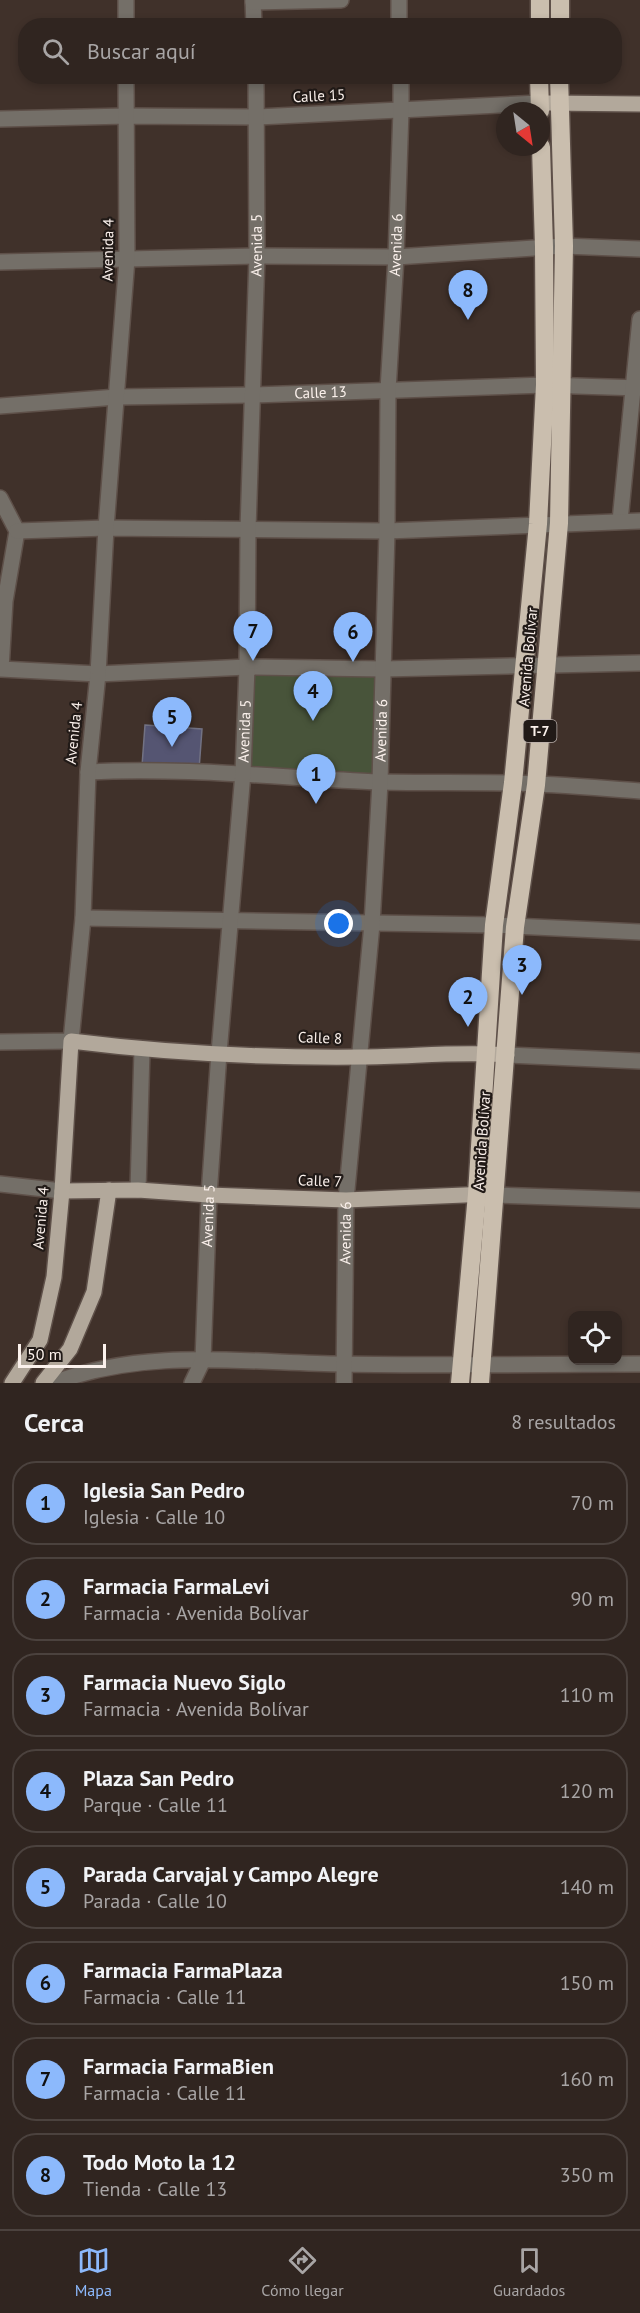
<!DOCTYPE html>
<html lang="es">
<head>
<meta charset="utf-8">
<style>
  body { margin:0; font-family:"PT Sans",sans-serif; background:#382d29; color:#f1f3f6 }
  .controls { position:absolute; right:18px; bottom:18px; display:grid; overflow:hidden; border-radius:12px; box-shadow:0 3px 9px #0003 }
  .controls button { width:54px; height:54px; display:grid; place-items:center; padding:0; border:0; border-bottom:2px solid #4b423e; background:#302520; color:#f1f3f6; font:30px sans-serif }
  .compass { position:absolute; left:496px; top:102px; width:54px; height:54px; border-radius:50%; background:#302520; box-shadow:0 3px 9px #0003; rotate:150deg }
  .scale { position:absolute; left:18px; bottom:15px; width:88px; box-sizing:border-box; padding-left:6px; border:3px solid #fbf1ec; border-top:0; font-size:16px; line-height:21px; white-space:nowrap; color:#fbf1ec; -webkit-text-stroke:4px #211a17; paint-order:stroke }
  .you { position:absolute; left:339px; top:924px; width:21px; height:21px; margin:-15px; border:4px solid #fff; border-radius:50%; background:#1a73e8; box-shadow:0 0 0 9px #1a73e833 }
  .badge { display:grid; place-items:center; width:39px; height:39px; border-radius:50%; background:#8cb9fc; color:#111; font-size:20px; font-weight:700 }
  .pin { position:absolute; translate:-50% -50px; filter:drop-shadow(0 2px 3px #0008) }
  .pin::after { content:''; position:absolute; top:32px; width:21px; height:18px; background:inherit; clip-path:polygon(0 0,100% 0,50% 100%) }
  .list { margin:0; padding:0; list-style:none }
  h2 { display:flex; justify-content:space-between; align-items:center; height:78px; margin:0; padding:0 24px; font-size:26px }
  h2 small { font-size:20px; font-weight:400; color:#a8a5a5 }
  .list li { display:grid; grid-template-columns:39px 1fr auto; gap:18px; align-items:center; box-sizing:border-box; height:84px; margin:0 12px 12px; padding:0 12px; border:2px solid #4b423e; border-radius:24px }
  .list b { display:block; font-size:22px; white-space:nowrap }
  .list p { margin:0; font-size:20px; white-space:nowrap; color:#a8a5a5 }
  .list em { font-size:20px; font-style:normal; color:#a8a5a5 }
  .icon { flex:none; width:33px; height:33px; fill:none; stroke:currentColor; stroke-width:2; stroke-linecap:round; stroke-linejoin:round }
  .map { position:relative; flex:none; width:640px; height:1383px; overflow:hidden }
  .search { position:absolute; background:#302520; box-shadow:0 3px 9px #0003; left:18px; right:18px; top:18px; height:66px; display:flex; align-items:center; gap:15px; box-sizing:border-box; padding:0 21px; border-radius:24px; color:#a8a5a5; font-size:22px }
  .sheet { height:846px; background:#302520 }
  nav { display:flex; justify-content:space-around; align-items:center; box-sizing:border-box; height:84px; border-top:2px solid #4b423e; background:#302520; font-size:16px; color:#a8a5a5 }
  nav a { display:grid; justify-items:center; gap:3px }
  nav .on { color:#8cb9fc }
  .map>svg:first-child { display:block }
  .green { fill:#48543a }
  .building { fill:#555572; stroke:#727283; stroke-width:1.5 }
  .lines { fill:none; stroke-linecap:round; stroke-linejoin:round }
  .minor-casing { stroke:#5e5049; stroke-width:18 }
  .major-casing { stroke:#5e5049; stroke-width:18 }
  .highway-casing { stroke:#5e5049; stroke-width:21 }
  .minor { stroke:#746f68; stroke-width:15 }
  .major { stroke:#b2a89b; stroke-width:15 }
  .highway { stroke:#cabeae; stroke-width:18 }
  .labels { text-anchor:middle; stroke-width:4.5; stroke-linejoin:round; paint-order:stroke }
  .shield { fill:#211a17; stroke:#bab0ac; stroke-width:1.5 }
  .shield-label { font-size:14px; font-weight:bold; fill:#fbf1ec }
  .street-label { font-size:15px; fill:#fbf1ec; stroke:#211a17 }
</style>
</head>
<body>
<div class="map">
<svg width="640" height="1383" viewBox="0 0 640 1383">
  <rect width="100%" height="100%" fill="#40312a"/>
  <path class="green" d="M 247,667 L 383,669 L 380,782 L 243,773 Z"/>
  <path class="building" d="M 145,725 L 202,729 L 199,770 L 142,766 Z"/>
  <g class="lines">
    <defs>
      <g id="minor">
        <path d="M 126,0 L 126,26"/>
        <path d="M 253,0 L 254,26"/>
        <path d="M 399,0 L 399,26"/>
        <path d="M 253,2 L 341,0"/>
        <path d="M 0,119 L 126,116 L 258,117 L 539,103"/>
        <path d="M 0,262 L 257,256 L 396,257 L 564,246 L 640,249"/>
        <path id="s1" d="M 0,406 L 117,397 L 252,395 L 545,385 L 640,388"/>
        <path d="M 0,498 L 17,531 L 5,601 L 1,669 L 98,674 L 247,667 L 383,669 L 640,663"/>
        <path d="M 620,521 L 640,319"/>
        <path d="M 17,531 L 106,528 L 387,531 L 640,521"/>
        <path d="M 88,772 C 185,767 282,778 380,782 C 424,783 468,782 512,783 C 555,784 598,788 640,791"/>
        <path d="M 83,918 L 494,925 L 640,932"/>
        <path d="M 0,1042 L 71,1041 L 83,918 L 88,772 L 98,674 L 106,528 L 127,259 L 126,76"/>
        <path d="M 507,1055 L 640,1061"/>
        <path d="M 0,1184 L 62,1191"/>
        <path d="M 138,1190 L 142,1050"/>
        <path d="M 496,1195 L 640,1200"/>
        <path d="M 54,1383 C 145,1347 249,1363 343,1364 C 442,1366 541,1364 640,1364"/>
        <path id="s2" d="M 192,1383 L 203,1360 L 209,1195 L 219,1053 L 243,773 L 247,667 L 248,529 L 257,256 L 256,76"/>
        <path id="s3" d="M 344,1383 L 346,1200 L 372,924 L 380,782 L 387,531 L 388,390 L 396,257 L 401,110 L 401,76"/>
      </g>
      <g id="major">
        <path d="M 548,103 L 640,104"/>
        <path d="M 62,1191 L 138,1190 L 209,1195 L 346,1200 L 488,1194"/>
        <path d="M 12,1383 L 40,1340 L 54,1277 L 62,1191 L 71,1041 C 167,1053 265,1058 361,1057 C 410,1057 459,1051 507,1055"/>
        <path d="M 43,1383 L 70,1349 L 94,1292 L 109,1190"/>
      </g>
      <g id="highway">
        <path d="M 540,26 L 540,0"/>
        <path d="M 560,26 L 560,0"/>
        <path d="M 539,76 L 540,111"/>
        <path d="M 460,1383 L 477,1194 L 494,925 L 513,783 L 538,524 L 545,385 L 544,247 L 541,147"/>
        <path d="M 480,1383 L 515,927 L 536,785 L 559,523 L 564,246 L 559,76"/>
      </g>
    </defs>
    <use href="#minor" class="minor-casing"/>
    <use href="#major" class="major-casing"/>
    <use href="#highway" class="highway-casing"/>
    <use href="#minor" class="minor"/>
    <use href="#major" class="major"/>
    <use href="#highway" class="highway"/>
  </g>
  <g class="labels">
    <rect class="shield" x="523.5" y="720" width="33" height="22" rx="4.5"/>
    <g class="shield-label">
      <text x="540" y="736">T-7</text>
    </g>
    <g class="street-label">
      <text transform="translate(319 96) rotate(-3)" y="5">Calle 15</text>
      <text dy="5" stroke="none"><textPath href="#s3" startOffset="1140">Avenida 6</textPath></text>
      <text dy="5" stroke="none"><textPath href="#s2" startOffset="1142">Avenida 5</textPath></text>
      <text transform="translate(108 250) rotate(-89)" y="5">Avenida 4</text>
      <text dy="5" stroke="none"><textPath href="#s1" startOffset="321">Calle 13</textPath></text>
      <text transform="translate(528 657) rotate(-85)" y="5">Avenida Bolívar</text>
      <text dy="5" stroke="none"><textPath href="#s3" startOffset="654">Avenida 6</textPath></text>
      <text dy="5" stroke="none"><textPath href="#s2" startOffset="656">Avenida 5</textPath></text>
      <text transform="translate(74 733) rotate(-84)" y="5">Avenida 4</text>
      <text transform="translate(320 1038) rotate(2)" y="5">Calle 8</text>
      <text transform="translate(482 1141) rotate(-86)" y="5">Avenida Bolívar</text>
      <text transform="translate(320 1181) rotate(2)" y="5">Calle 7</text>
      <text dy="5" stroke="none"><textPath href="#s2" startOffset="170">Avenida 5</textPath></text>
      <text transform="translate(41 1218) rotate(-85)" y="5">Avenida 4</text>
      <text dy="5" stroke="none"><textPath href="#s3" startOffset="150">Avenida 6</textPath></text>
    </g>
  </g>
</svg>
<div class="controls">
<button><svg class="icon" aria-label="locate" viewBox="0 0 24 24"><circle cx="12" cy="12" r="6"/><path d="M12 2v4M12 18v4M2 12h4M18 12h4"/></svg></button>
</div>
<svg class="compass" viewBox="-18 -18 36 36"><path d="M0-13l5 13h-10z" fill="#e53935"/><path d="M0 13l5-13h-10z" fill="#a8a5a5"/></svg>
<div class="scale">50 m</div>
<div class="you"></div>
<div class="pin badge" style="left:316px;top:804px">1</div>
<div class="pin badge" style="left:468px;top:1027px">2</div>
<div class="pin badge" style="left:522px;top:995px">3</div>
<div class="pin badge" style="left:313px;top:721px">4</div>
<div class="pin badge" style="left:172px;top:747px">5</div>
<div class="pin badge" style="left:353px;top:662px">6</div>
<div class="pin badge" style="left:253px;top:661px">7</div>
<div class="pin badge" style="left:468px;top:320px">8</div>
<div class="search"><svg class="icon" aria-label="search" viewBox="0 0 24 24"><circle cx="10" cy="10" r="6"/><path d="M15 15l6 6"/></svg>Buscar aquí</div>
</div>
<section class="sheet">
<h2>Cerca<small>8 resultados</small></h2>
<ul class="list">
<li><span class="badge">1</span><div><b>Iglesia San Pedro</b><p>Iglesia · Calle 10</p></div><em>70 m</em></li>
<li><span class="badge">2</span><div><b>Farmacia FarmaLevi</b><p>Farmacia · Avenida Bolívar</p></div><em>90 m</em></li>
<li><span class="badge">3</span><div><b>Farmacia Nuevo Siglo</b><p>Farmacia · Avenida Bolívar</p></div><em>110 m</em></li>
<li><span class="badge">4</span><div><b>Plaza San Pedro</b><p>Parque · Calle 11</p></div><em>120 m</em></li>
<li><span class="badge">5</span><div><b>Parada Carvajal y Campo Alegre</b><p>Parada · Calle 10</p></div><em>140 m</em></li>
<li><span class="badge">6</span><div><b>Farmacia FarmaPlaza</b><p>Farmacia · Calle 11</p></div><em>150 m</em></li>
<li><span class="badge">7</span><div><b>Farmacia FarmaBien</b><p>Farmacia · Calle 11</p></div><em>160 m</em></li>
<li><span class="badge">8</span><div><b>Todo Moto la 12</b><p>Tienda · Calle 13</p></div><em>350 m</em></li>
</ul>
</section>
<nav>
<a class="on"><svg class="icon" aria-label="map" viewBox="0 0 24 24"><path d="M3 6l6-2 6 2 6-2v14l-6 2-6-2-6 2zM9 4v14M15 6v14"/></svg>Mapa</a>
<a><svg class="icon" aria-label="directions" viewBox="0 0 24 24"><path d="M12 3l9 9-9 9-9-9zM9 14v-3h6M13 9l2 2-2 2"/></svg>Cómo llegar</a>
<a><svg class="icon" aria-label="saved" viewBox="0 0 24 24"><path d="M7 4h10v16l-5-4-5 4z"/></svg>Guardados</a>
</nav>
</body>
</html>
